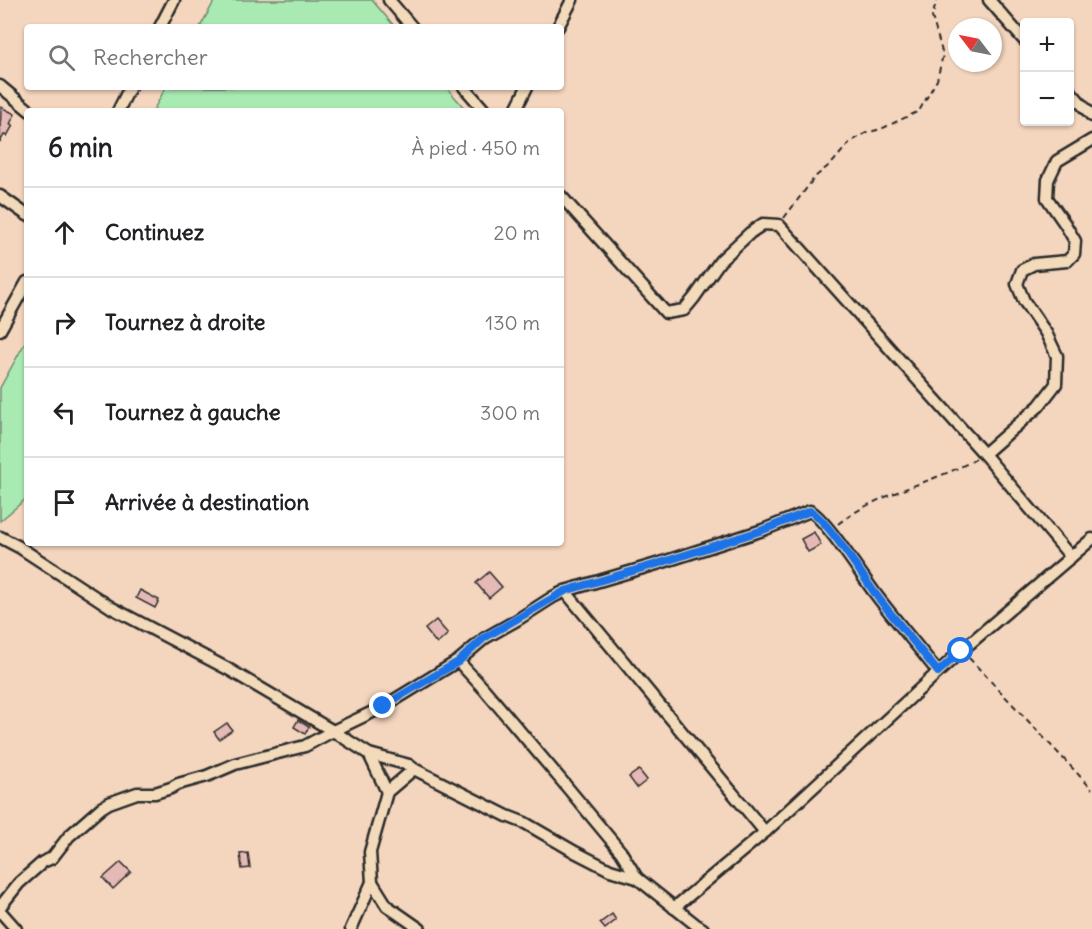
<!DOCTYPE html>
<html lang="fr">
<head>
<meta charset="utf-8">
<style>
  body { margin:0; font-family:Delius,sans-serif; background:#f2f2f2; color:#202124 }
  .controls { position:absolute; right:18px; top:18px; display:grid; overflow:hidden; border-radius:6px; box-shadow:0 2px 4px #0004 }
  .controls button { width:54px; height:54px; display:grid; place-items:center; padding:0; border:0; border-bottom:2px solid #e0e0e0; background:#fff; color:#202124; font:30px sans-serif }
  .compass { position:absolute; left:948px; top:18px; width:54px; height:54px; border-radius:50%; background:#fff; box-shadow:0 2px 4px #0004; rotate:302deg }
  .stop { position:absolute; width:18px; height:18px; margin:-14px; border:4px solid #1a73e8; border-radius:50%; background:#fff }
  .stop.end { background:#1a73e8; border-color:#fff; box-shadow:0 2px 6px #0008 }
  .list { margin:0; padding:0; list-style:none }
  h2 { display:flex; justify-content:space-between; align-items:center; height:78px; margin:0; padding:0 24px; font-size:26px }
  h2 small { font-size:20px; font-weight:400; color:#757577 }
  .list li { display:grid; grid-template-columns:39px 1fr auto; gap:18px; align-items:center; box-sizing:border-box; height:90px; padding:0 24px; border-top:2px solid #e0e0e0 }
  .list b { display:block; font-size:22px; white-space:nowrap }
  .list em { font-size:20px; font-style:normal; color:#757577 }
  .icon { flex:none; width:33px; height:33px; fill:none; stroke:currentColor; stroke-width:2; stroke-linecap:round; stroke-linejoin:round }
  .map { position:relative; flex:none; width:1092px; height:929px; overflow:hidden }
  .search { position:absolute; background:#fff; box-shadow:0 2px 4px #0004; left:24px; top:24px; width:540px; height:66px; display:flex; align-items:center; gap:15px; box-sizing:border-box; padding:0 21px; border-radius:6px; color:#757577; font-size:22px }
  .panel { position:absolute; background:#fff; box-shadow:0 2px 4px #0004; left:24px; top:108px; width:540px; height:438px; border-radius:6px }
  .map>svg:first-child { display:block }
  .green { fill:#a9eab3; stroke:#6a8a6f; stroke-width:1.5 }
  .building { fill:#e5b9b6; stroke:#2b2b2b; stroke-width:1.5 }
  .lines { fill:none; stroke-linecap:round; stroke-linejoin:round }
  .street-casing { stroke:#2b2b2b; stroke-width:15 }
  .path { stroke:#2b2b2b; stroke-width:2; stroke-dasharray:6 4.5; stroke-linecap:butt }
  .street { stroke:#f2daba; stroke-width:10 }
  .route { stroke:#1a73e8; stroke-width:8 }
</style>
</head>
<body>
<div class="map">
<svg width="1092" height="929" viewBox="0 0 1092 929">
  <rect width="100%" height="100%" fill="#f4d5be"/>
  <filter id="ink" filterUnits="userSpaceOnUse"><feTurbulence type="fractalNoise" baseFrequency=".0167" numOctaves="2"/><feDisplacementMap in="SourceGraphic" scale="12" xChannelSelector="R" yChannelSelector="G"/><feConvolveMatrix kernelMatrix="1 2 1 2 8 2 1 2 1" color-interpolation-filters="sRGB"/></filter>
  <g filter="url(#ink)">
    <g class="green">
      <path d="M 215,0 L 372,0 L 395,27 L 200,27 Z"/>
      <path d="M 166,87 L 446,87 L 467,111 L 153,111 Z"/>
      <path d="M 27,339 L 27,498 L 0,521 L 0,388 Z"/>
    </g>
    <g class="building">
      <path d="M 1,107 L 15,114 L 10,124 L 13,125 L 7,136 L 4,135 L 0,142 Z"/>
      <path d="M 814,532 L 821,545 L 808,552 L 801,539 Z"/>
      <path d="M 489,572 L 502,587 L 489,598 L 476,583 Z"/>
      <path d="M 140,590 L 159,600 L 155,608 L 136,598 Z"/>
      <path d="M 436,620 L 448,634 L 437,644 L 425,629 Z"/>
      <path d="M 298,720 L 309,727 L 305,734 L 294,727 Z"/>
      <path d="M 227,723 L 232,730 L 219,739 L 214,732 Z"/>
      <path d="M 639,770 L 647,780 L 637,788 L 629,777 Z"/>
      <path d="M 248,853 L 250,868 L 242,869 L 240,854 Z"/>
      <path d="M 121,862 L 131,872 L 113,889 L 103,878 Z"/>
      <path d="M 612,914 L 616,920 L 605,929 L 600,923 Z"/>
    </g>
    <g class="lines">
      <defs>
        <g id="street">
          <path d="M 389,0 L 412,27"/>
          <path d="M 989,0 L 1024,40"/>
          <path d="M 160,27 L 174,0"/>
          <path d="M 558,27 L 572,0"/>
          <path d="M 0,86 L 30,111"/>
          <path d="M 464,87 L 485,111"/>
          <path d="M 1070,91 L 1092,116"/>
          <path d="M 118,111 L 130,87"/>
          <path d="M 515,111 L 527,87"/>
          <path d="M 0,196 L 27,215"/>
          <path d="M 561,196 L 666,313 L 684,310 L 694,298 L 720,261 L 750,233 L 763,224 L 779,225 L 984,454 L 1071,557"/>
          <path d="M 0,330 L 27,282"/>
          <path d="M 984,454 L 1039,406 L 1056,384 L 1057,356 L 1046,333 L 1024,301 L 1017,284 L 1022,270 L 1034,264 L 1067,261 L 1074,254 L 1075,241 L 1065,224 L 1047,198 L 1048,180 L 1057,161 L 1092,140"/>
          <path d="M 0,537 L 19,547 L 112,608 L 228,669 L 333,731 L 369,754 L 409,765 L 414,769 L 507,816 L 525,823 L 575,852 L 610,870 L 637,878"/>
          <path d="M 565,591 L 765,832"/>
          <path d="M 458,661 L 484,689 L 562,781 L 621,852 L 637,878 L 695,924 L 703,929"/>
          <path d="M 369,754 L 387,792"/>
          <path d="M 372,882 L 387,906 L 420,929"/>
          <path d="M 0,907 L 19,883 L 43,862 L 52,858 L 69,836 L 101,808 L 109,803 L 137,793 L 155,793 L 171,788 L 178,784 L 207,776 L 235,764 L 305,746 L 333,731 L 383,707 L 458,661 L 485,638 L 517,620 L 553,597 L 565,591 L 660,563 L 763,530 L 810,511 C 825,518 862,576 874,592 C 894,619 917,645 938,672"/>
          <path d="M 674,908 L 765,832 L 961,651 L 1092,539"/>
          <path d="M 0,911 L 16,929"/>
          <path d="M 351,929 L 372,882 L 370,852 L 387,792 L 414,769"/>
        </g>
      </defs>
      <use href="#street" class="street-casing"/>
      <g class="path">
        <path d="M 784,218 L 815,177 L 833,162 L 850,142 L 866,133 L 881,129 L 919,111 L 937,80 L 943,55 L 932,17 L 937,0"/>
        <path d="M 838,524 C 879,492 931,484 976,459"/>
        <path d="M 969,658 L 1092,789"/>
      </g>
      <use href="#street" class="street"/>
    </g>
  </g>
  <g class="lines" filter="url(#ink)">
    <path class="route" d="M 383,706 L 458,662 L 484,638 L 565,591 L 660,563 L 763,530 L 810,511 C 826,518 862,575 874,592 C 894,619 917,645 938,672 L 961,651"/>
  </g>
</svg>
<div class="controls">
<button>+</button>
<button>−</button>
</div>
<svg class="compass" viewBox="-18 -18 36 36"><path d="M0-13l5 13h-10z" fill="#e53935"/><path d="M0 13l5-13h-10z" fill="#757577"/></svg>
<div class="stop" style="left:961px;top:651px"></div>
<div class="stop end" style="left:383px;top:706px"></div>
<div class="search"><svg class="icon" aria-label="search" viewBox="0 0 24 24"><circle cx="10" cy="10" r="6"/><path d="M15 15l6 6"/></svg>Rechercher</div>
<section class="panel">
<h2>6 min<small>À pied · 450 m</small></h2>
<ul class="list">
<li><svg class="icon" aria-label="ahead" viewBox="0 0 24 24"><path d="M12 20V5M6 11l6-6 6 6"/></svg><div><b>Continuez</b></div><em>20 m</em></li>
<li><svg class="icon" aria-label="right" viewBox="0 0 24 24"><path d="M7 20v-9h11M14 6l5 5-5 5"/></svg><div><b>Tournez à droite</b></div><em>130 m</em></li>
<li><svg class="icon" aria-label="left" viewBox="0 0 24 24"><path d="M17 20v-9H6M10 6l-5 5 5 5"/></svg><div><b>Tournez à gauche</b></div><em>300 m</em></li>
<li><svg class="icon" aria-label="arrive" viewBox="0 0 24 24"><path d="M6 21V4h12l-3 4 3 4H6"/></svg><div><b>Arrivée à destination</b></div></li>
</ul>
</section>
</div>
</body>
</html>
